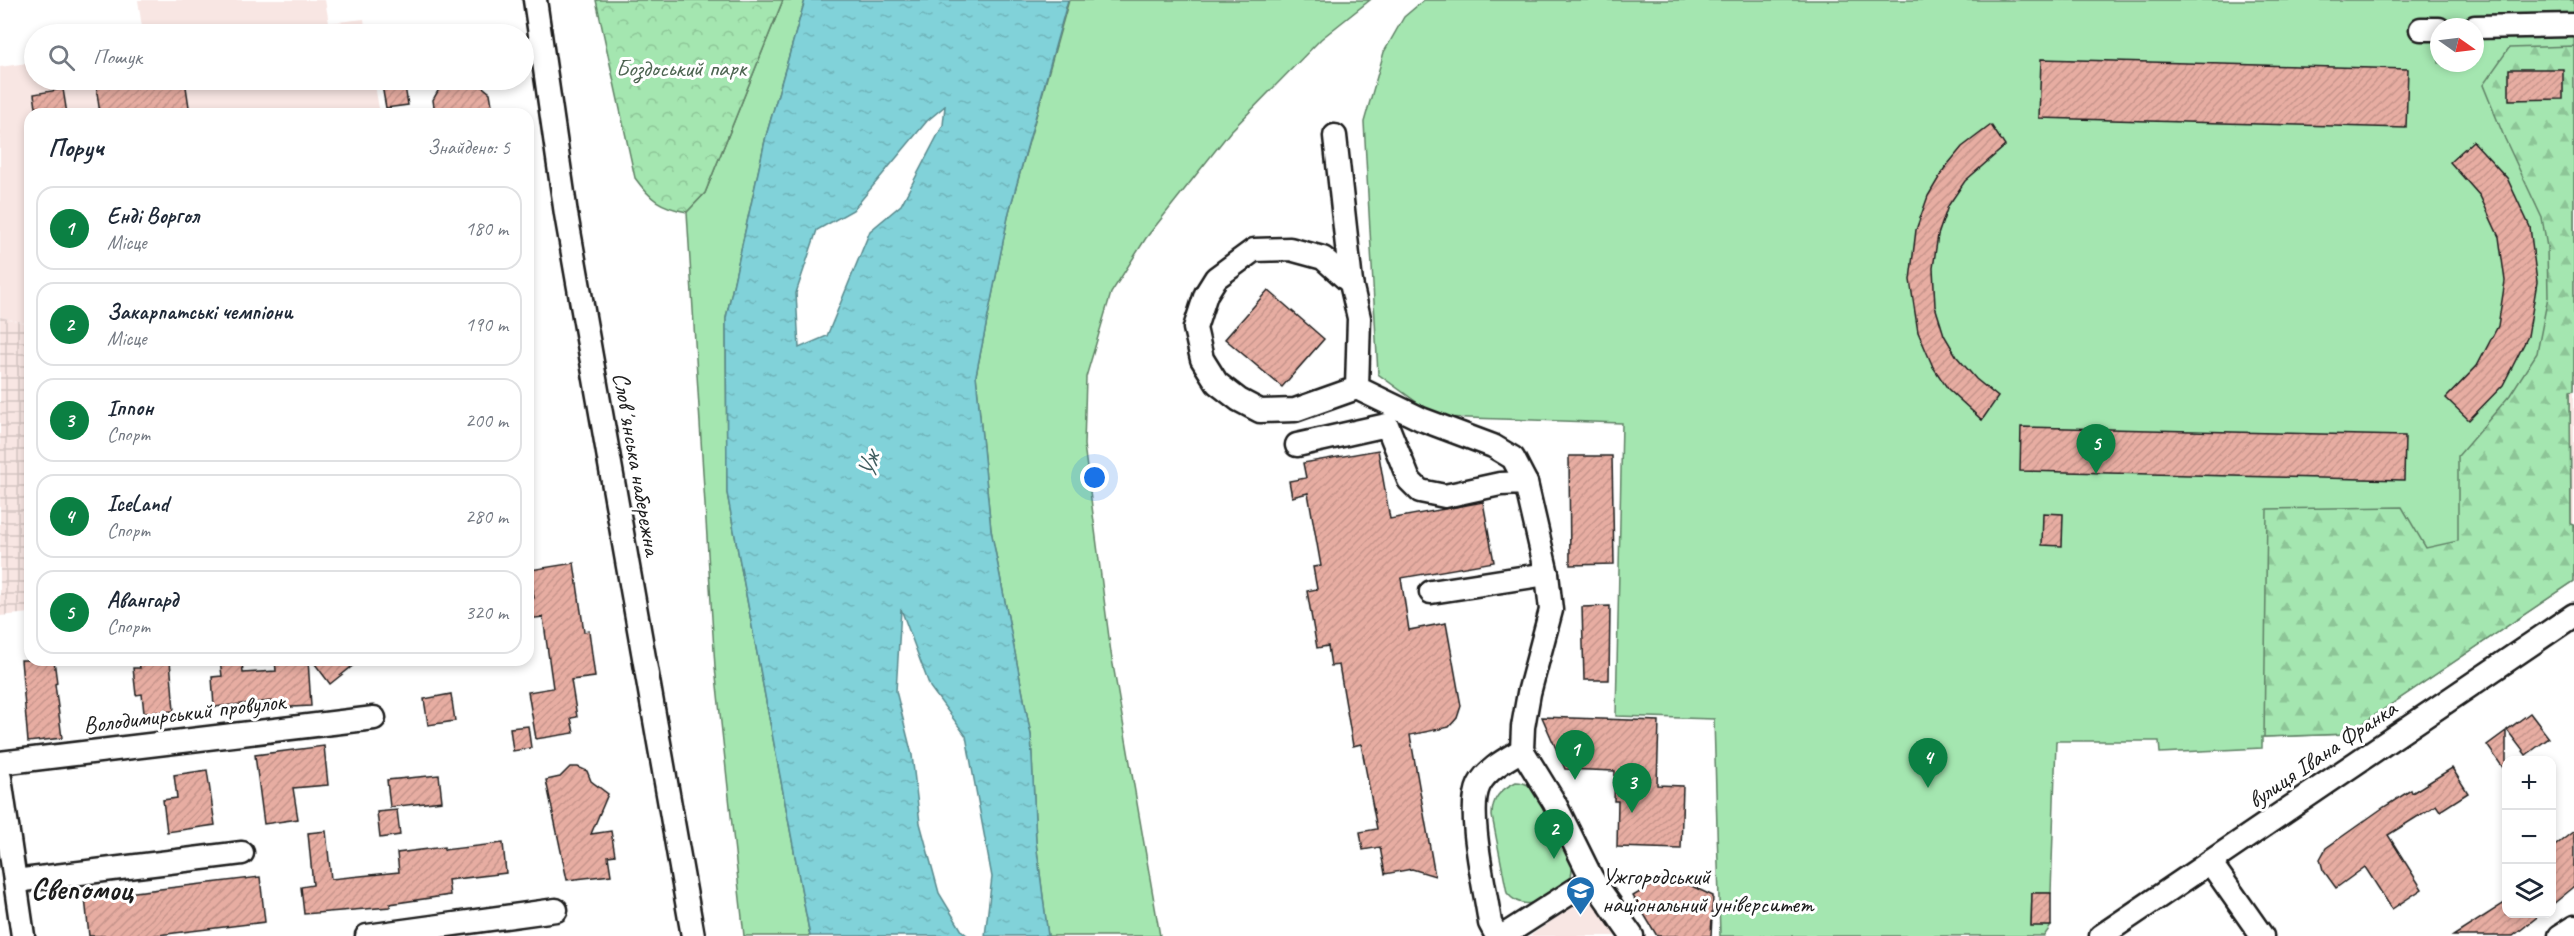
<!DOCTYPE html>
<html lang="uk">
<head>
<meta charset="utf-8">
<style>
  body { margin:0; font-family:Caveat,sans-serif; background:#f2f2f3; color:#1f2937 }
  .controls { position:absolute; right:18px; bottom:18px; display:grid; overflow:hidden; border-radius:12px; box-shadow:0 3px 9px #0003 }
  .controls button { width:54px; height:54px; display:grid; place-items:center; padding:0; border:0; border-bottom:2px solid #e0e1e3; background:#fff; color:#1f2937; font:30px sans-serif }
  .compass { position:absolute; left:2430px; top:18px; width:54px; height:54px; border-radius:50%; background:#fff; box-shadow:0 3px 9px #0003; rotate:104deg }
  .you { position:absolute; left:1095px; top:478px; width:21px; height:21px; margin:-15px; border:4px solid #fff; border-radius:50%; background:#1a73e8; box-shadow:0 0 0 9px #1a73e833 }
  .badge { display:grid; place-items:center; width:39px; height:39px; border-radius:50%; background:#0b8043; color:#fff; font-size:20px; font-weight:700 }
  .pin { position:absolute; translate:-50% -50px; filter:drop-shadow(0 2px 3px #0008) }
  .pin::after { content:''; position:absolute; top:32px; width:21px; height:18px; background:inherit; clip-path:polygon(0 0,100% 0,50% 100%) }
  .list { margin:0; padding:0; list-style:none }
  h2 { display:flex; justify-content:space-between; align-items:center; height:78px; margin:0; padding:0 24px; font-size:26px }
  h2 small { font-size:20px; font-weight:400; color:#747a83 }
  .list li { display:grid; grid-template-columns:39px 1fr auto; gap:18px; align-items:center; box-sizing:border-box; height:84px; margin:0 12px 12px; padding:0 12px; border:2px solid #e0e1e3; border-radius:18px }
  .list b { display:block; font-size:22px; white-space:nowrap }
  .list p { margin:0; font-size:20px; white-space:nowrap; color:#747a83 }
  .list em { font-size:20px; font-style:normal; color:#747a83 }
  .icon { flex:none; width:33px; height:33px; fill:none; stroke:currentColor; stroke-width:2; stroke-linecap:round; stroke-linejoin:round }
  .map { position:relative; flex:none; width:2574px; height:936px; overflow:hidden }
  .search { position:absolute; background:#fff; box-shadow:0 3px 9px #0003; left:24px; top:24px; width:510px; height:66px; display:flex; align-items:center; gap:15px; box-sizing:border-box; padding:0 21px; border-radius:33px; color:#747a83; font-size:22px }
  .panel { position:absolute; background:#fff; box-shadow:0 3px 9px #0003; left:24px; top:108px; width:510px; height:558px; border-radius:18px }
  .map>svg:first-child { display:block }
  .built { fill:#f8e6e3 }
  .industrial { fill:url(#industrial-grid) }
  .green { fill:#a4e6b0; stroke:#608166; stroke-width:1.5; fill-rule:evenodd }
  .forest { fill:url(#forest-firs); stroke:#608166; stroke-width:1.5 }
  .park { fill:url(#park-crowns); stroke:#608166; stroke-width:1.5 }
  .water { fill:url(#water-ripples); stroke:#59898d; stroke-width:1.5; fill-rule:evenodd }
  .building { fill:url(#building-hatch); stroke:#1c1c1c; stroke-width:1.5 }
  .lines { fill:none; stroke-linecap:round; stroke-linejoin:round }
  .minor-casing { stroke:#1c1c1c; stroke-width:27 }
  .minor { stroke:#fff; stroke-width:22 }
  .labels { text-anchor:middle; stroke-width:6; stroke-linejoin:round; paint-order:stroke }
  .park-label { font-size:24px; fill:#4c6350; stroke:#fff }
  .street-label { font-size:24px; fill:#1c1c1c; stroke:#fff }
  .poi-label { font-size:24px; fill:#1c1c1c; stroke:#fff; text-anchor:start }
  .water-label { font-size:26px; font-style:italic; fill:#3f5c5e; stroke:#fff }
  .district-label { font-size:30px; font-weight:bold; fill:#1c1c1c; stroke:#fff }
</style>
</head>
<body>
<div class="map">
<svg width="2574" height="936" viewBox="0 0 2574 936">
  <defs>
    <pattern id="industrial-grid" width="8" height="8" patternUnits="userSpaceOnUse" patternTransform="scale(1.5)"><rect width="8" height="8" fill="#f8e6e3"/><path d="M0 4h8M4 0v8" fill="none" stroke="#d4c5c2"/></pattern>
    <pattern id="forest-firs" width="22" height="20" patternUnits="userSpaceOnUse" patternTransform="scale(1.5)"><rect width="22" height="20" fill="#a4e6b0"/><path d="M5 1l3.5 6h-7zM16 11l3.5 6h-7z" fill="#8dc597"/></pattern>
    <pattern id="park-crowns" width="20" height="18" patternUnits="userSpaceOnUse" patternTransform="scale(1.5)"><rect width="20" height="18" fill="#a4e6b0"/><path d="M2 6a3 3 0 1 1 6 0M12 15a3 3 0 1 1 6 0" fill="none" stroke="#8dc597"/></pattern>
    <pattern id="water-ripples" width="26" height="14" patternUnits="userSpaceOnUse" patternTransform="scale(1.5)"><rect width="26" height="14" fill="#81d2d9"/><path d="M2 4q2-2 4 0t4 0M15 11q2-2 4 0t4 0" fill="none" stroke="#6fb4ba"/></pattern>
    <pattern id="building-hatch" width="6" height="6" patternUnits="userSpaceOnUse" patternTransform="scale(1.5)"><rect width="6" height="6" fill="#e7ada2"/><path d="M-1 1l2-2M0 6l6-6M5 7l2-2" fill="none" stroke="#c6948b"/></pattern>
  </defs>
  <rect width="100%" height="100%" fill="#fff"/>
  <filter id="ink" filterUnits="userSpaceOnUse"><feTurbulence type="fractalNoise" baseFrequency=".0167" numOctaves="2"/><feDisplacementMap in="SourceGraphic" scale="12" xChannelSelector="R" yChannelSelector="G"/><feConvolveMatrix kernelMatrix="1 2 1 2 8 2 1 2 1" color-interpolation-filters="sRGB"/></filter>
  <g filter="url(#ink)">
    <g class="built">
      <path d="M 138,0 L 325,0 L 329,23 L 364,19 L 366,34 L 143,34 Z"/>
      <path d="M 34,62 L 34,80 L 374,80 L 380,114 L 30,114 L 30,324 L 0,317 L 0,67 Z"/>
      <path d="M 2574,390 L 2574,525 L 2571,525 L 2570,391 Z"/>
      <path d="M 1589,895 L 1616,936 L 1530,936 Z"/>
    </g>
    <path class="industrial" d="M 0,317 L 30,324 L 30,613 L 0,616 Z"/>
    <g class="green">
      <path d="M 783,0 L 805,0 L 766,136 L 726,318 L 727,493 L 810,936 L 744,936 L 715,667 L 687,212 L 705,193 Z"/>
      <path d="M 1069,0 L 1370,0 L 1321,39 L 1230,132 L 1146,238 L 1111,293 L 1086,377 L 1084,445 L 1111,653 L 1160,936 L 1048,936 L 1036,842 L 1031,735 L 991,530 L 976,375 L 1009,212 Z"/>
      <path d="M 1424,0 L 2574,0 L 2574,390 L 2570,391 L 2571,524 L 2574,525 L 2574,581 L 2347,734 L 2262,737 L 2262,748 L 2160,753 L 2159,741 L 2056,741 L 2051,893 L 2032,893 L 2031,925 L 2051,926 L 2044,936 L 1720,936 L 1714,719 L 1616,716 L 1622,423 L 1437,417 L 1378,374 L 1364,122 L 1384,52 L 1404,17 ZM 2439,27 L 2475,27 L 2475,63 L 2439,63 Z"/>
      <path d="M 1516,782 C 1521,782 1525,783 1529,786 C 1540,797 1568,842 1571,857 C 1573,867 1573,875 1568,884 C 1547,896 1526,916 1507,893 L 1492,816 C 1492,798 1500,790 1516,782 Z"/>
    </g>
    <path class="forest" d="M 2574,46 L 2574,390 L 2570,391 L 2571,524 L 2574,525 L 2574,581 L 2347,734 L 2264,737 L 2267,509 L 2402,507 L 2426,548 L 2458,541 L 2458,456 L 2510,395 L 2537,353 L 2548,297 L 2547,247 L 2542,218 L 2505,139 L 2483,85 L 2509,48 Z"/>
    <path class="park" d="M 596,0 L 783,0 L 705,193 L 687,212 C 660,207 651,200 635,178 Z"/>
    <path class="water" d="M 805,0 L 1068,0 L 1009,212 L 976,375 L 991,530 L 1031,735 L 1036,842 L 1048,936 L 985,936 L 992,877 L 966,736 L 930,687 L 901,609 L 896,691 L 912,755 L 920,823 L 939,893 L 962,931 L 968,936 L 810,936 L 727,493 L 726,318 L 766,136 ZM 945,106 L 943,125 L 901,205 L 870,231 L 827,336 L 799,348 L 796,293 L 817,230 L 853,210 L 927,121 Z"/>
    <g class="building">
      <path d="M 2041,59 L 2408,69 L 2406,128 L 2039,118 Z"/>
      <path d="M 2509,69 L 2563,69 L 2563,99 L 2509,100 Z"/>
      <path d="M 133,80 L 185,80 L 190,114 L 100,114 L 96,85 Z"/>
      <path d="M 381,80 L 404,80 L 408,105 L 386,108 Z"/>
      <path d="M 444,80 L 474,80 L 490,93 L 493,111 L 472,114 L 435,114 L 433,100 Z"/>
      <path d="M 63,89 L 67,114 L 37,114 L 34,94 Z"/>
      <path d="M 1991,125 L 2005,146 L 1965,181 L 1948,206 L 1938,235 L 1933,268 L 1935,306 L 1944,335 L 1957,357 L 1976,379 L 1998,397 L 1982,420 L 1948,389 L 1933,367 L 1918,332 L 1910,280 L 1916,230 L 1928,196 L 1944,169 L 1962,147 Z"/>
      <path d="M 2473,141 L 2507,178 L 2530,227 L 2537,282 L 2528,336 L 2503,385 L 2469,420 L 2446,398 L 2477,366 L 2498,326 L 2505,281 L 2499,237 L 2480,196 L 2450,162 Z"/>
      <path d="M 1268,290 L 1324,339 L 1282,387 L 1225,339 Z"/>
      <path d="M 2021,427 L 2405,436 L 2404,480 L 2020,471 Z"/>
      <path d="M 1378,450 L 1390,519 L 1483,502 L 1494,562 L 1401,578 L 1409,630 L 1446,623 L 1461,706 L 1457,718 L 1449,727 L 1410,735 L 1435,876 L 1412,869 L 1385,874 L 1380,847 L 1363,850 L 1360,832 L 1377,829 L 1361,744 L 1353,746 L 1339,665 L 1331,666 L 1328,646 L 1317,648 L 1307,591 L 1317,589 L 1313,567 L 1321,566 L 1308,493 L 1292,497 L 1289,481 L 1306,478 L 1303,463 Z"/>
      <path d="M 1569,456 L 1612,456 L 1614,564 L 1570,565 Z"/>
      <path d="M 2043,513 L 2063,514 L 2062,546 L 2042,545 Z"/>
      <path d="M 574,563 L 584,632 L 589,631 L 595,677 L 571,680 L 577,717 L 571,718 L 574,733 L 536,739 L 528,692 L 553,688 L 543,617 L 528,619 L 528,599 L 534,598 L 530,570 Z"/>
      <path d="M 1610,606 L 1609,680 L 1584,680 L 1582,607 Z"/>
      <path d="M 21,660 L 54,660 L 57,683 L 55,684 L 62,738 L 28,742 Z"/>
      <path d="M 139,660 L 170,660 L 174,711 L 144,713 L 142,694 L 136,695 L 133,668 L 140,668 Z"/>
      <path d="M 220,660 L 242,660 L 243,673 L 276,671 L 275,660 L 308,660 L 311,706 L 271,708 L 271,701 L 214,707 L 212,677 L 222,676 Z"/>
      <path d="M 312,660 L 360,660 L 330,684 Z"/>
      <path d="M 451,694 L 455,721 L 428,725 L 424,699 Z"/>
      <path d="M 2530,713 L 2549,738 L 2526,755 L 2507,730 Z"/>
      <path d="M 1542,717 L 1659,721 L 1657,785 L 1683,786 L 1681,849 L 1617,847 L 1618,801 L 1614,801 L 1615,771 L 1565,769 Z"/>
      <path d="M 528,726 L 531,748 L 513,751 L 510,728 Z"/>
      <path d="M 2506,731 L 2506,772 L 2487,745 Z"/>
      <path d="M 324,746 L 328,785 L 293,788 L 298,819 L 264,824 L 255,755 Z"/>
      <path d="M 570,767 L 578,767 L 587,771 L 591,781 L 608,794 L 591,834 L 611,831 L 615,855 L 608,856 L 611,875 L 567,880 L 546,780 L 560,777 Z"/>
      <path d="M 2452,768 L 2468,793 L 2440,811 L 2436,805 L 2388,835 L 2422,889 L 2392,909 L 2365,867 L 2336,888 L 2323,870 L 2320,859 L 2326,848 L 2384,807 L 2411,790 L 2412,793 Z"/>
      <path d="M 207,770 L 215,825 L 167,832 L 163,800 L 177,798 L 174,775 Z"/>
      <path d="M 439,775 L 442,801 L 390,807 L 387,780 Z"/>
      <path d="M 397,810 L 400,835 L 380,838 L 377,812 Z"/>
      <path d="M 326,831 L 331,879 L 399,872 L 397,853 L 444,847 L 444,850 L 503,843 L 506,873 L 448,880 L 450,895 L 390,904 L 390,907 L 304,914 L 301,887 L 313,885 L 308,833 Z"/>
      <path d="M 2574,831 L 2574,887 L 2552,905 L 2552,848 Z"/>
      <path d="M 1668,875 L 1713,896 L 1711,936 L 1657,936 L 1633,896 Z"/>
      <path d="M 260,877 L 265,922 L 150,936 L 89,936 L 85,898 Z"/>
      <path d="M 2032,893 L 2051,893 L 2051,926 L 2031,926 Z"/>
      <path d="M 2506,902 L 2506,914 L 2541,914 L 2513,936 L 2453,936 Z"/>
    </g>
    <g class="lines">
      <defs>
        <g id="minor">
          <path d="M 535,0 L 566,214 L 693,936"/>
          <path d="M 2475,27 L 2574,25"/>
          <path d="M 2421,29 L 2439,29"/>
          <path d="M 1335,136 L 1351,283"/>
          <path d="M 1357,388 L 1295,410 L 1260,411 L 1239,400 L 1217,383 L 1202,359 L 1195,328 L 1206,294 L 1216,278 L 1254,250 L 1290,249 L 1323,258 L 1351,283 L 1359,318 L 1357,388 L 1421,419 L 1493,446 L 1513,458 L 1526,483"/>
          <path d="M 1297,445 L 1387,425 L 1409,480 L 1420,491 L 1445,496 L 1500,484 L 1526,483 L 1547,574 L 1551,610 L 1529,693 L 1523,727 L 1522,750 L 1554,802 L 1592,879 L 1632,936"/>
          <path d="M 1431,592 L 1547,574"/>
          <path d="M 0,763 L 374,718"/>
          <path d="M 0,778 L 23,936"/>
          <path d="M 2210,862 L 2262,936"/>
          <path d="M 15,881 L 242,853"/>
          <path d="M 367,936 L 556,910"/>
          <path d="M 1497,936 L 1490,923 C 1486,892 1466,811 1479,785 C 1487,769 1507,759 1522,750"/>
          <path d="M 1503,936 L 1592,879"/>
          <path d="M 2101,936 L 2574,615"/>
          <path d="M 2560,936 L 2574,927"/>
        </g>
      </defs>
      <use href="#minor" class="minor-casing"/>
      <use href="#minor" class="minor"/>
    </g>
  </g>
  <defs>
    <symbol id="university-pin" viewBox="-11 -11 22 30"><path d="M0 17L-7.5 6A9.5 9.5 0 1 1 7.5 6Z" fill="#1f6fb2" stroke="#fff"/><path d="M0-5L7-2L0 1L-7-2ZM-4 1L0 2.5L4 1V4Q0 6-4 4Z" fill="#fff"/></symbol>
  </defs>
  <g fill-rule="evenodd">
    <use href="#university-pin" x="1564" y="874" width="33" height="45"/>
  </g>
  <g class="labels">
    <g class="park-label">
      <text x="681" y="76">Боздоський парк</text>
    </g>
    <g class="street-label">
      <text transform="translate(637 464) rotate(80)" y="8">Словʼянська набережна</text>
      <text transform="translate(184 713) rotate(-7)" y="8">Володимирський провулок</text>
      <text transform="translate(2322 754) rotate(-34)" y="8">вулиця Івана Франка</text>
    </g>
    <g class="poi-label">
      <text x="1602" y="884">Ужгородський<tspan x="1602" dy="28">національний університет</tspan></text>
    </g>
    <g class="water-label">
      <text transform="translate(868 465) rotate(-79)" y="9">Уж</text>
    </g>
    <g class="district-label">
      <text x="82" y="899">Свепомоц</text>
    </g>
  </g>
</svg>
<div class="controls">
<button>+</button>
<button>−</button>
<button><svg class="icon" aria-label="layers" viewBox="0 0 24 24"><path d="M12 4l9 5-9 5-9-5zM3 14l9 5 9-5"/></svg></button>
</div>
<svg class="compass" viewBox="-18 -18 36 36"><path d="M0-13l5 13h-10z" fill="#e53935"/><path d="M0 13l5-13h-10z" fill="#747a83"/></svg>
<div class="you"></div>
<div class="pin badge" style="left:1575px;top:780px">1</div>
<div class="pin badge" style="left:1554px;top:859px">2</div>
<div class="pin badge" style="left:1632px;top:813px">3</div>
<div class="pin badge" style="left:1928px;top:788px">4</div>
<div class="pin badge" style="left:2096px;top:474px">5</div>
<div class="search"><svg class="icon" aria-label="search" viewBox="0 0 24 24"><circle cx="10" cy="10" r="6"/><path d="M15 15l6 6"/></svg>Пошук</div>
<section class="panel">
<h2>Поруч<small>Знайдено: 5</small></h2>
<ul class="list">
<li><span class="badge">1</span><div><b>Енді Воргол</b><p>Місце</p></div><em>180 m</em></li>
<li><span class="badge">2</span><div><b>Закарпатські чемпіони</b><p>Місце</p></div><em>190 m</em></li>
<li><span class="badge">3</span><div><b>Іппон</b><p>Спорт</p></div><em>200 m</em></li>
<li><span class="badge">4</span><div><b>IceLand</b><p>Спорт</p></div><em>280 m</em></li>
<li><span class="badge">5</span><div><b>Авангард</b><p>Спорт</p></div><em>320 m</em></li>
</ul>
</section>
</div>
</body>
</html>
